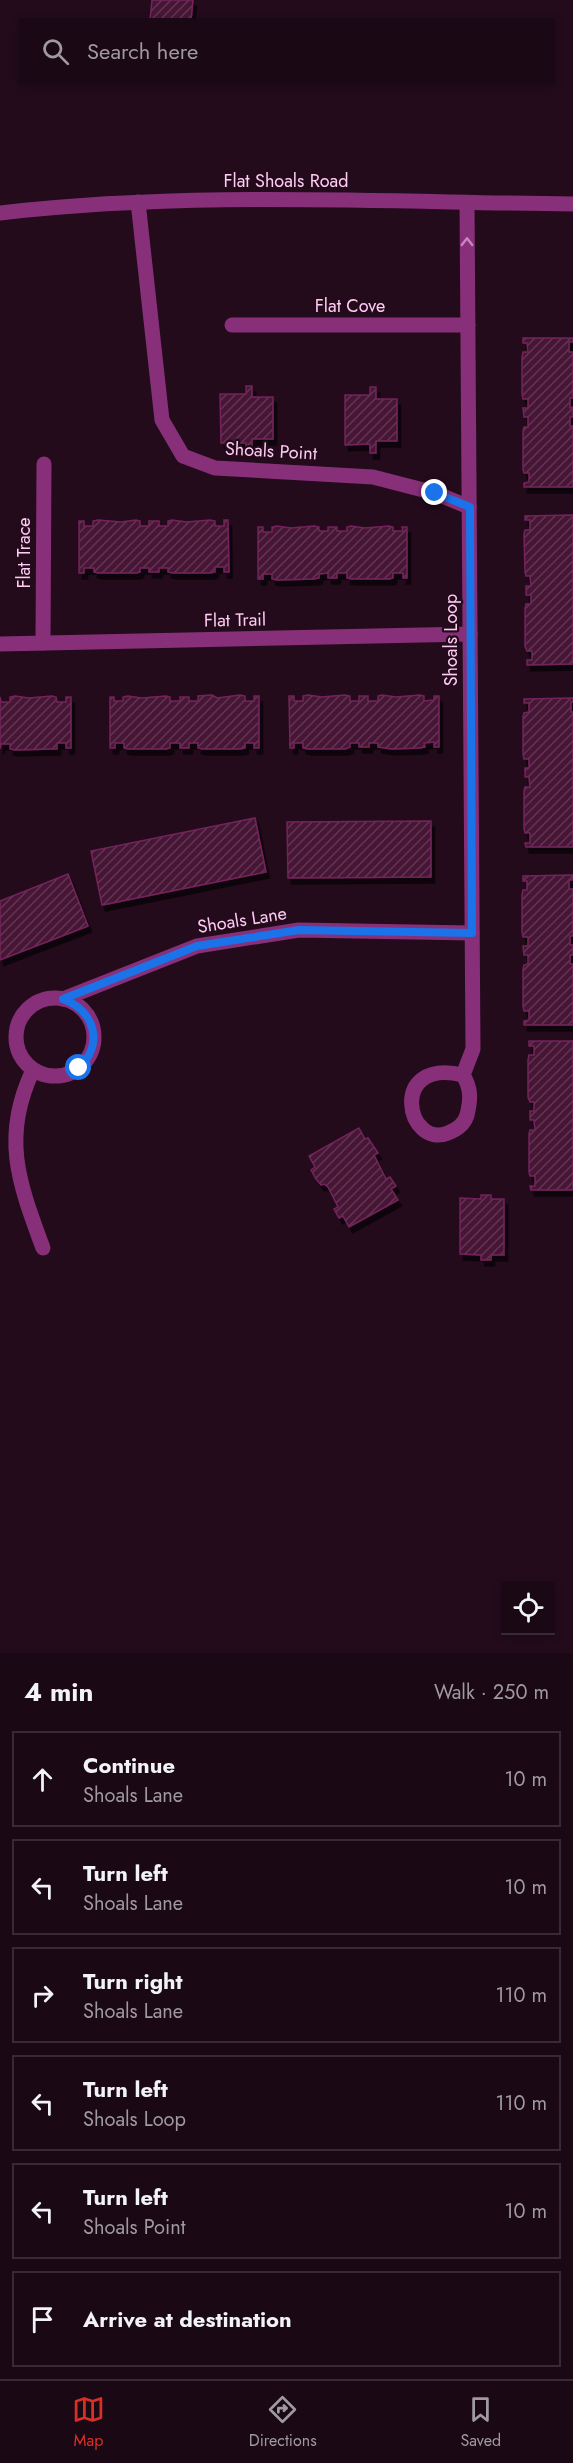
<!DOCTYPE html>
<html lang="en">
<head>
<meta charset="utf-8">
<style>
  body { margin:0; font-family:Jost,sans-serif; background:#23111e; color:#f1f3f6 }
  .controls { position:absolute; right:18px; bottom:18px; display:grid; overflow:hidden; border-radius:0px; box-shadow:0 3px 9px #0003 }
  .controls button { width:54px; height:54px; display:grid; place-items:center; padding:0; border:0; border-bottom:2px solid #382934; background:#1a0815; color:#f1f3f6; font:30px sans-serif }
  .stop { position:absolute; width:18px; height:18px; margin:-14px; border:4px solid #1a73e8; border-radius:50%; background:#fff }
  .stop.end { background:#1a73e8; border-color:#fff; box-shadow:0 2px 6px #0008 }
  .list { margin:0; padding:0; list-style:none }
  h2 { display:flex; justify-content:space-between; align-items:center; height:78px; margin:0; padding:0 24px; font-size:26px }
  h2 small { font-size:20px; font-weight:400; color:#9f9aa0 }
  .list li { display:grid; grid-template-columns:39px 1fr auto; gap:18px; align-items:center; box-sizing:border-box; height:96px; margin:0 12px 12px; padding:0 12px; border:2px solid #382934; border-radius:0px }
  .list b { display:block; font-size:22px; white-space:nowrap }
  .list p { margin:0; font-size:20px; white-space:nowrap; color:#9f9aa0 }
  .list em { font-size:20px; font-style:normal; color:#9f9aa0 }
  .icon { flex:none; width:33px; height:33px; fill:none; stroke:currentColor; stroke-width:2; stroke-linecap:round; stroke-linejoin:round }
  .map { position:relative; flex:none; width:573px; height:1653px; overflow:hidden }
  .search { position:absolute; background:#1a0815; box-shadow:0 3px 9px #0003; left:18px; right:18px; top:18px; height:66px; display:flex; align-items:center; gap:15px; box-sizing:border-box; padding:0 21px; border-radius:0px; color:#9f9aa0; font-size:22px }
  .sheet { height:726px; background:#1a0815 }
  nav { display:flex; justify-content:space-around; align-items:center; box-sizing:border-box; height:84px; border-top:2px solid #382934; background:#1a0815; font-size:16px; color:#9f9aa0 }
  nav a { display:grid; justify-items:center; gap:3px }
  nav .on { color:#d93025 }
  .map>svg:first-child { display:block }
  .building { fill:url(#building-hatch); stroke:#74245b; stroke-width:1.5; filter:url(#shadow) }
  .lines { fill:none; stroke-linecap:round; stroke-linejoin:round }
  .minor { stroke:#873079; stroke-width:15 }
  .oneway { stroke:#c986bc }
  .route { stroke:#1a73e8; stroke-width:8 }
  .labels { text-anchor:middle; stroke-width:4.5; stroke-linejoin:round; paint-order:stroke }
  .street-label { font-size:18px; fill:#ffccf3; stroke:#230b1c }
</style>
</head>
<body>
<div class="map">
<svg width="573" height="1653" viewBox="0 0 573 1653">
  <defs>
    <pattern id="building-hatch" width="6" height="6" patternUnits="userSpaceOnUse" patternTransform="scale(1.5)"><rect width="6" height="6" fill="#461536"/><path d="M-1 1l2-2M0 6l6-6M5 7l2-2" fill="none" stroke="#623654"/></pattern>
    <filter id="shadow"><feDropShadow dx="3.5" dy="6" stdDeviation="0" flood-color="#0009"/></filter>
  </defs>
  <rect width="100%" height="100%" fill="#230b1c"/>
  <g class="building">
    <path d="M 152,0 L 193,0 L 191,20 L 150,20 Z"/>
    <path d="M 523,338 L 573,338 L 573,342 L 569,342 L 569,352 L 573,352 L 573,398 L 570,398 L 570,408 L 573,407 L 573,417 L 570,417 L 570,426 L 573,426 L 573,487 L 524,487 L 524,483 L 529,482 L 529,473 L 524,473 L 523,469 L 523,431 L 524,427 L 528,427 L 528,417 L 524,417 L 523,408 L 528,408 L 528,399 L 523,399 L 522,394 L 522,357 L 523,352 L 528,352 L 527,343 L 523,343 Z"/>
    <path d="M 246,386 L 252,386 L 252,397 L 273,397 L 273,439 L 252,439 L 252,451 L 246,451 L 246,443 L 221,443 L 220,394 L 246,394 Z"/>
    <path d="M 370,387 L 376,387 L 376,399 L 397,399 L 397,441 L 376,441 L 376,453 L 370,453 L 370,444 L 345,445 L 345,395 L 370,395 Z"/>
    <path d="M 573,515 L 573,664 L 527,665 L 527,660 L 532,660 L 532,651 L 527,651 L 525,646 L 525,609 L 526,604 L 531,604 L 531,595 L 526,595 L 526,586 L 531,586 L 530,576 L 526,576 L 525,572 L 524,534 L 525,530 L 530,530 L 530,520 L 525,520 L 525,516 Z"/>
    <path d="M 98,520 L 121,522 L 136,520 L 140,521 L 140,526 L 149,526 L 149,521 L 159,521 L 159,526 L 168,526 L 168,521 L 172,520 L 187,522 L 210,520 L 215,521 L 215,526 L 224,526 L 224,520 L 228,520 L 229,572 L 224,572 L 224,567 L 215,567 L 215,572 L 210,573 L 173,573 L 168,572 L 168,568 L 159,568 L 159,572 L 149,572 L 149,568 L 140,568 L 140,572 L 136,573 L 98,573 L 94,572 L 94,568 L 84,568 L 84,573 L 79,573 L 79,521 L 84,521 L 84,526 L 93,526 L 93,521 Z"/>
    <path d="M 277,526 L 291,528 L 314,526 L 319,527 L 319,531 L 328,531 L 328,527 L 337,527 L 337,531 L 347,531 L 347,527 L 351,526 L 365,528 L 389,526 L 393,527 L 393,531 L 403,531 L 402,527 L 407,527 L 407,578 L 403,578 L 403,573 L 393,573 L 393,578 L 389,579 L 352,579 L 347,578 L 347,573 L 337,573 L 337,578 L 328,578 L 328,573 L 319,574 L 319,578 L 314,579 L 277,580 L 272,579 L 272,574 L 263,574 L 263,579 L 258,579 L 258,527 L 263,527 L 263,532 L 272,532 L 272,527 Z"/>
    <path d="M 212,695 L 217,698 L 240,695 L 245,696 L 245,701 L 254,701 L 254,696 L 259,696 L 259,748 L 254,748 L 254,743 L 245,743 L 245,748 L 240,749 L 203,749 L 198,748 L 198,743 L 189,743 L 189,748 L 180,748 L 180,743 L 170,743 L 170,748 L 166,749 L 128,749 L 124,748 L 124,743 L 115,743 L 115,748 L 110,748 L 110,697 L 114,697 L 114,701 L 123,701 L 123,697 L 128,696 L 142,698 L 166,696 L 170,697 L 170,701 L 180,701 L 180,697 L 189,697 L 189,701 L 198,701 L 198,696 Z"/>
    <path d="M 308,695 L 322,697 L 345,695 L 350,696 L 350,701 L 359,701 L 359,696 L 368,696 L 368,701 L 378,701 L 378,696 L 382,695 L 396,697 L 420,695 L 424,696 L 424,701 L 434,700 L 434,696 L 439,696 L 439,747 L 434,747 L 434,742 L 424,743 L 425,747 L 420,748 L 392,749 L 378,747 L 378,743 L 369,743 L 369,747 L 359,747 L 359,743 L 350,743 L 350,747 L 345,749 L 308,749 L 303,748 L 303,743 L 294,743 L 294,748 L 290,748 L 289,696 L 294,696 L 294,701 L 303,701 L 303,696 Z"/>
    <path d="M 15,696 L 29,698 L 52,696 L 56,697 L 57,702 L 66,702 L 66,697 L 71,697 L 71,748 L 66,748 L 66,743 L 57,743 L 57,749 L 52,749 L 15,750 L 10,749 L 10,744 L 1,744 L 0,749 L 0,697 L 1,702 L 10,702 L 10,697 Z"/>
    <path d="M 573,698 L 573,702 L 571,702 L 571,712 L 573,712 L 573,847 L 526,847 L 525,843 L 530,843 L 530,833 L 525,833 L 524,829 L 524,791 L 525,787 L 530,787 L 529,777 L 525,777 L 525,768 L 529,768 L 529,759 L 524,759 L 523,754 L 523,717 L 524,713 L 529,712 L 529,703 L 524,703 L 524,699 Z"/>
    <path d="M 255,818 L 266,872 L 102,905 L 91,851 Z"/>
    <path d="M 431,821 L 431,877 L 288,878 L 287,822 Z"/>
    <path d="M 68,874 L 88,926 L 0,960 L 0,901 Z"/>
    <path d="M 573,875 L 573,880 L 569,880 L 569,889 L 573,889 L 573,936 L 570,936 L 570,945 L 573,945 L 573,955 L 570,955 L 570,964 L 573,964 L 573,1025 L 524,1025 L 524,1021 L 529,1020 L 529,1011 L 524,1011 L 523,1006 L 523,969 L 524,965 L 528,964 L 528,955 L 524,955 L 523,946 L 528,946 L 528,937 L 523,937 L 522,932 L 522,895 L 523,890 L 527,890 L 527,881 L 523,881 L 523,876 Z"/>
    <path d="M 529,1041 L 573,1041 L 573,1190 L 531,1190 L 530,1186 L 535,1186 L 535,1176 L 530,1176 L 529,1172 L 529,1134 L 530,1130 L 535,1130 L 534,1120 L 530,1120 L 530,1111 L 534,1111 L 534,1102 L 530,1102 L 528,1097 L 528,1060 L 529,1055 L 534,1055 L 534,1046 L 529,1046 Z"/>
    <path d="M 359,1128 L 365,1139 L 368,1138 L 378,1153 L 374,1155 L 386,1179 L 390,1177 L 396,1186 L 391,1189 L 398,1200 L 349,1227 L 343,1216 L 339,1218 L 334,1209 L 338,1207 L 328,1187 L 324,1184 L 321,1185 L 316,1179 L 311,1170 L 315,1167 L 309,1156 Z"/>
    <path d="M 481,1195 L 491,1195 L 491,1199 L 504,1199 L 504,1255 L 491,1255 L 491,1260 L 481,1260 L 481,1255 L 460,1254 L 460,1198 L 481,1199 Z"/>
  </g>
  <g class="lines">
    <g class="minor">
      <path d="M 138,202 L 162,420 L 183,456 L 215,468 L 373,477 L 435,493 L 469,507"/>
      <path d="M 0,213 C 190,191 382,202 573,204"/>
      <path d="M 232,325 L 468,325"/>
      <path d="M 43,643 L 44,464"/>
      <path d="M 0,644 L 470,634"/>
      <circle cx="55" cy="1037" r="39"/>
      <path d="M 63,999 L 197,946 L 299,930 L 472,933"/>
      <path d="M 33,1070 C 1,1137 19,1183 43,1248"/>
      <path d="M 463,1075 C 471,1088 471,1099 467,1115 C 464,1125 457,1129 448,1133 C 407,1150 387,1057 463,1075 L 473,1049 L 467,203"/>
    </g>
  </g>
  <defs><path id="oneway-chevron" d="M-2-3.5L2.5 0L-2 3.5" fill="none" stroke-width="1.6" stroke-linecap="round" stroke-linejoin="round" transform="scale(1.5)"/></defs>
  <use class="oneway" href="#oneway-chevron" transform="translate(467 242) rotate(-90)"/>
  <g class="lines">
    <path class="route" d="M 79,1068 C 104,1044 95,1011 63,999 L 197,946 L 299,930 L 472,933 L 470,507 L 435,493"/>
  </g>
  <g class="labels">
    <g class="street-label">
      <text x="286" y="187">Flat Shoals Road</text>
      <text x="350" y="312">Flat Cove</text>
      <text transform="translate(271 451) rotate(3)" y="6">Shoals Point</text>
      <text transform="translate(24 553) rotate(-90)" y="6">Flat Trace</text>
      <text transform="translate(235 620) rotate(-1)" y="6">Flat Trail</text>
      <text transform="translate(451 640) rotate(-90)" y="6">Shoals Loop</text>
      <text transform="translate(242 920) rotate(-9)" y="6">Shoals Lane</text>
    </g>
  </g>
</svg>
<div class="controls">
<button><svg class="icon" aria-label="locate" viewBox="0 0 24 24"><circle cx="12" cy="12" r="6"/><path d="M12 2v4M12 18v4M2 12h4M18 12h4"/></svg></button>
</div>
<div class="stop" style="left:79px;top:1068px"></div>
<div class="stop end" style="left:435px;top:493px"></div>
<div class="search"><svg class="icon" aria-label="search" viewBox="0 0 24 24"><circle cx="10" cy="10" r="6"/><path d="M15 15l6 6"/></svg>Search here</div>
</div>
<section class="sheet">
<h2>4 min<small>Walk · 250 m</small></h2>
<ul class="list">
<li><svg class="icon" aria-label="ahead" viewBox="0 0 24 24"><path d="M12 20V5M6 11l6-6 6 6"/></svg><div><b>Continue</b><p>Shoals Lane</p></div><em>10 m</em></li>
<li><svg class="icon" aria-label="left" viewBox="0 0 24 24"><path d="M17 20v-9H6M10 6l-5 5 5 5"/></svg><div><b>Turn left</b><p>Shoals Lane</p></div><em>10 m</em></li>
<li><svg class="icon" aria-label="right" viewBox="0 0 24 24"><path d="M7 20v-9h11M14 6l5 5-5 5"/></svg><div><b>Turn right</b><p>Shoals Lane</p></div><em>110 m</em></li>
<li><svg class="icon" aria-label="left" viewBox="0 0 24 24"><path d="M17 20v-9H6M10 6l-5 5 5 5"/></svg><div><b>Turn left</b><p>Shoals Loop</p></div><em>110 m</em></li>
<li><svg class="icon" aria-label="left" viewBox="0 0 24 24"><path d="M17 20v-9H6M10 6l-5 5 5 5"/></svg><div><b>Turn left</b><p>Shoals Point</p></div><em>10 m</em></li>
<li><svg class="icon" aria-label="arrive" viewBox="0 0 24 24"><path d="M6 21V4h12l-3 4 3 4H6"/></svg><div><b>Arrive at destination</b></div></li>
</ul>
</section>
<nav>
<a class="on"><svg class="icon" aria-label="map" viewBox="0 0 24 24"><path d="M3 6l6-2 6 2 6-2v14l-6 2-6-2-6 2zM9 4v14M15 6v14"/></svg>Map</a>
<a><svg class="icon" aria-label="directions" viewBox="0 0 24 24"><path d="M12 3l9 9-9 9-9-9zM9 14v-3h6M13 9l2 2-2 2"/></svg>Directions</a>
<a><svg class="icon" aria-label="saved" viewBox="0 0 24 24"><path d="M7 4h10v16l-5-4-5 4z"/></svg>Saved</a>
</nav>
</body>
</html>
